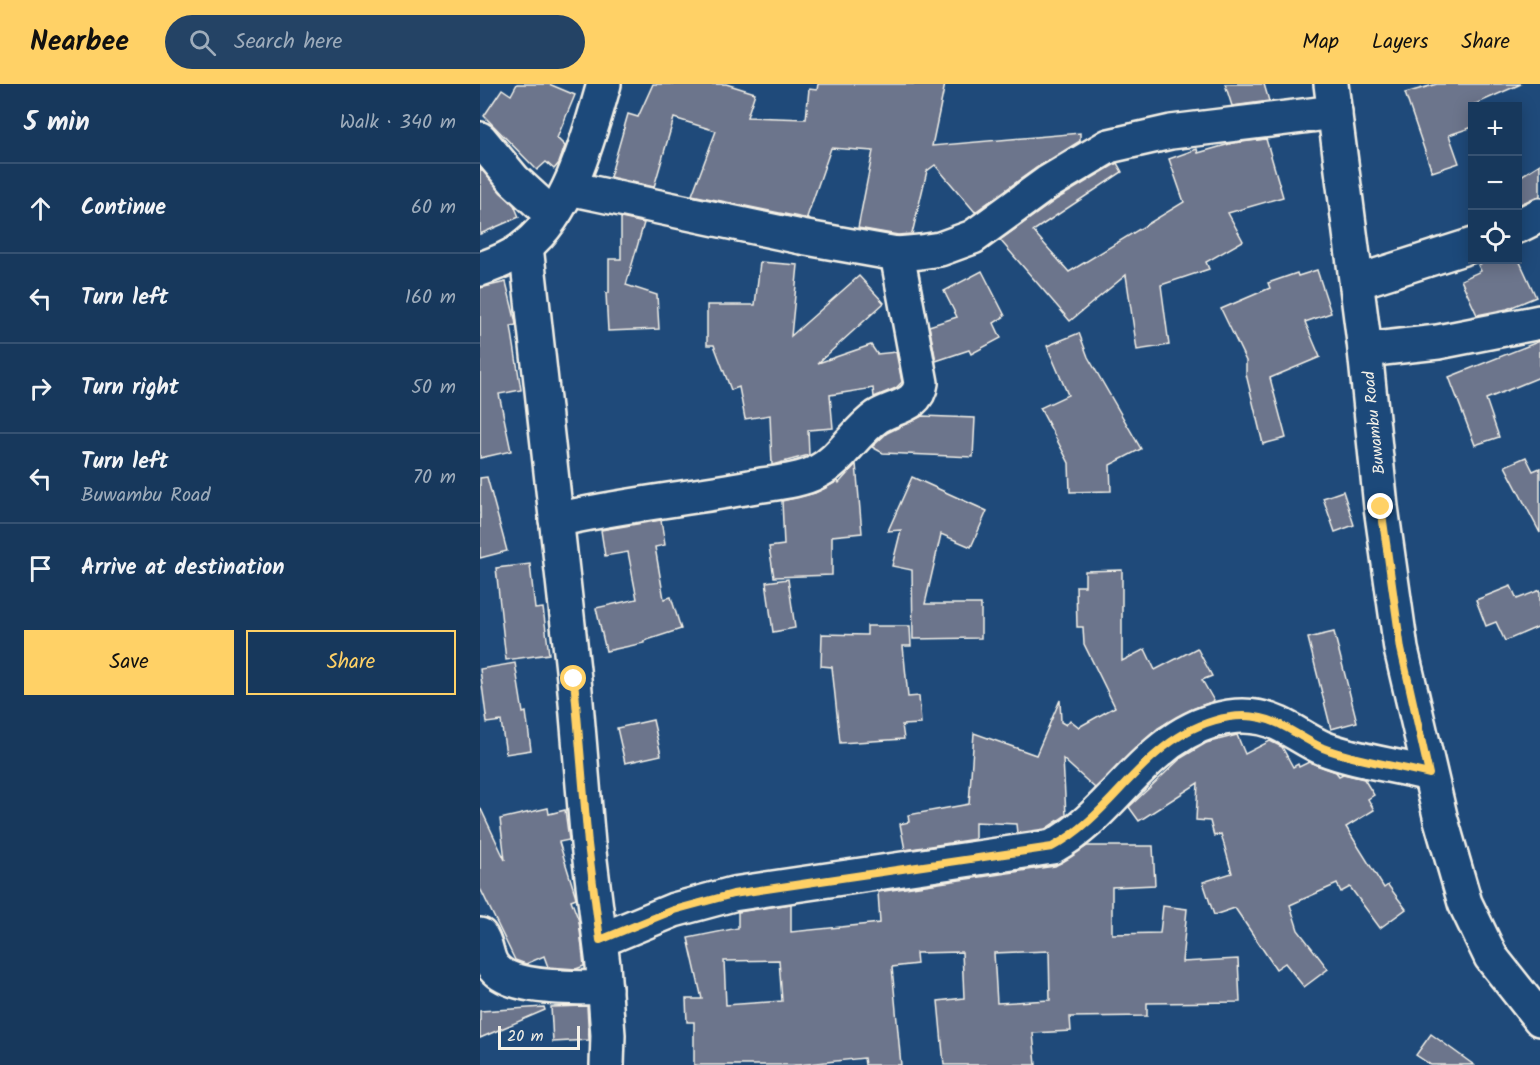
<!DOCTYPE html>
<html lang="en">
<head>
<meta charset="utf-8">
<style>
  body { margin:0; font-family:Kalam,sans-serif; background:#244365; color:#f1f3f6 }
  .controls { position:absolute; right:18px; top:18px; display:grid; overflow:hidden; border-radius:0px; box-shadow:0 3px 15px #0003 }
  .controls button { width:54px; height:54px; display:grid; place-items:center; padding:0; border:0; border-bottom:2px solid #365272; background:#17385c; color:#f1f3f6; font:30px sans-serif }
  .scale { position:absolute; left:18px; bottom:15px; width:82px; box-sizing:border-box; padding-left:6px; border:3px solid #f4f1e8; border-top:0; font-size:16px; line-height:21px; white-space:nowrap; color:#f4f1e8; -webkit-text-stroke:4px #1f4a7a; paint-order:stroke }
  .stop { position:absolute; width:18px; height:18px; margin:-14px; border:4px solid #ffd166; border-radius:50%; background:#fff }
  .stop.end { background:#ffd166; border-color:#fff; box-shadow:0 2px 6px #0008 }
  .list { margin:0; padding:0; list-style:none }
  h2 { display:flex; justify-content:space-between; align-items:center; height:78px; margin:0; padding:0 24px; font-size:26px }
  h2 small { font-size:20px; font-weight:400; color:#9eacbb }
  .list li { display:grid; grid-template-columns:39px 1fr auto; gap:18px; align-items:center; box-sizing:border-box; height:90px; padding:0 24px; border-top:2px solid #365272 }
  .list b { display:block; font-size:22px; white-space:nowrap }
  .list p { margin:0; font-size:20px; white-space:nowrap; color:#9eacbb }
  .list em { font-size:20px; font-style:normal; color:#9eacbb }
  .actions { display:flex; gap:12px; padding:18px 24px }
  .actions a { flex:1; padding:14px 0; border:2px solid #ffd166; border-radius:0px; text-align:center; font-size:21px; color:#ffd166 }
  .actions .main { background:#ffd166; color:#111 }
  .icon { flex:none; width:33px; height:33px; fill:none; stroke:currentColor; stroke-width:2; stroke-linecap:round; stroke-linejoin:round }
  .map { position:relative; flex:none; width:1060px; height:981px; overflow:hidden }
  header { display:flex; align-items:center; gap:36px; box-sizing:border-box; height:84px; padding:0 30px; background:#ffd166; color:#111 }
  header strong { font-size:28px }
  nav { display:flex; gap:33px; margin-inline-start:auto; font-size:21px }
  .search { width:420px; height:54px; background:#244365; display:flex; align-items:center; gap:15px; box-sizing:border-box; padding:0 21px; border-radius:33px; color:#9eacbb; font-size:22px }
  main { display:flex }
  aside { flex:1; background:#17385c }
  .map>svg:first-child { display:block }
  .building { fill:#6c748c; stroke:#f4f1e8; stroke-width:1.5; fill-rule:evenodd }
  .lines { fill:none; stroke-linecap:round; stroke-linejoin:round }
  .minor-casing { stroke:#f4f1e8; stroke-width:38 }
  .minor { stroke:#1f4a7a; stroke-width:33 }
  .route { stroke:#ffd166; stroke-width:8 }
  .labels { text-anchor:middle; stroke-width:4.5; stroke-linejoin:round; paint-order:stroke }
  .street-label { font-size:16px; fill:#f4f1e8; stroke:#1f4a7a }
</style>
</head>
<body>
<header>
<strong>Nearbee</strong>
<div class="search"><svg class="icon" aria-label="search" viewBox="0 0 24 24"><circle cx="10" cy="10" r="6"/><path d="M15 15l6 6"/></svg>Search here</div>
<nav><a>Map</a><a>Layers</a><a>Share</a></nav>
</header>
<main>
<aside>
<h2>5 min<small>Walk · 340 m</small></h2>
<ul class="list">
<li><svg class="icon" aria-label="ahead" viewBox="0 0 24 24"><path d="M12 20V5M6 11l6-6 6 6"/></svg><div><b>Continue</b></div><em>60 m</em></li>
<li><svg class="icon" aria-label="left" viewBox="0 0 24 24"><path d="M17 20v-9H6M10 6l-5 5 5 5"/></svg><div><b>Turn left</b></div><em>160 m</em></li>
<li><svg class="icon" aria-label="right" viewBox="0 0 24 24"><path d="M7 20v-9h11M14 6l5 5-5 5"/></svg><div><b>Turn right</b></div><em>50 m</em></li>
<li><svg class="icon" aria-label="left" viewBox="0 0 24 24"><path d="M17 20v-9H6M10 6l-5 5 5 5"/></svg><div><b>Turn left</b><p>Buwambu Road</p></div><em>70 m</em></li>
<li><svg class="icon" aria-label="arrive" viewBox="0 0 24 24"><path d="M6 21V4h12l-3 4 3 4H6"/></svg><div><b>Arrive at destination</b></div></li>
</ul>
<div class="actions"><a class="main">Save</a><a>Share</a></div>
</aside>
<div class="map">
<svg width="1060" height="981" viewBox="0 0 1060 981">
  <rect width="100%" height="100%" fill="#1f4a7a"/>
  <filter id="ink" filterUnits="userSpaceOnUse"><feTurbulence type="fractalNoise" baseFrequency=".0167" numOctaves="2"/><feDisplacementMap in="SourceGraphic" scale="12" xChannelSelector="R" yChannelSelector="G"/><feConvolveMatrix kernelMatrix="1 2 1 2 8 2 1 2 1" color-interpolation-filters="sRGB"/></filter>
  <g filter="url(#ink)">
    <g class="building">
      <path d="M 37,0 L 69,0 L 95,11 L 77,54 L 85,62 L 79,79 L 74,85 L 66,78 L 57,86 L 4,32 L 22,5 L 31,11 Z"/>
      <path d="M 173,0 L 246,0 L 275,9 L 267,33 L 326,35 L 329,5 L 337,6 L 338,0 L 465,0 L 452,62 L 600,49 L 600,57 L 556,84 L 495,128 L 455,81 L 447,87 L 432,150 L 418,151 L 378,144 L 393,67 L 351,64 L 327,133 L 329,135 L 212,111 L 236,47 L 194,34 L 174,103 L 130,93 L 148,30 L 158,33 Z"/>
      <path d="M 745,0 L 784,0 L 789,17 L 752,22 Z"/>
      <path d="M 957,0 L 1041,0 L 993,21 L 993,43 L 969,51 L 979,79 L 952,88 L 925,9 Z"/>
      <path d="M 786,55 L 803,113 L 748,129 L 763,157 L 726,178 L 729,185 L 681,201 L 689,261 L 657,266 L 646,191 L 590,237 L 520,156 L 577,115 L 637,79 L 642,88 L 553,147 L 589,188 L 704,118 L 689,75 L 717,65 L 718,69 L 753,59 Z"/>
      <path d="M 1060,80 L 1060,112 L 1038,121 L 1038,94 Z"/>
      <path d="M 0,84 L 34,121 L 39,133 L 0,150 Z"/>
      <path d="M 141,134 L 164,139 L 146,201 L 177,211 L 179,245 L 128,247 L 126,209 L 129,209 L 129,175 L 141,175 Z"/>
      <path d="M 1009,176 L 1039,176 L 1056,213 L 1027,225 L 997,231 L 981,196 L 1001,187 L 998,181 Z"/>
      <path d="M 280,178 L 318,181 L 311,252 L 379,192 L 404,219 L 338,279 L 391,261 L 397,270 L 416,268 L 422,298 L 416,304 L 394,313 L 393,304 L 350,311 L 353,344 L 328,346 L 329,371 L 292,381 L 290,331 L 265,335 L 259,303 L 251,306 L 234,261 L 227,261 L 227,221 L 275,221 Z"/>
      <path d="M 837,186 L 851,229 L 825,238 L 840,273 L 790,294 L 806,354 L 783,360 L 766,290 L 766,277 L 741,225 L 790,204 L 788,199 L 817,189 L 818,192 Z"/>
      <path d="M 502,187 L 525,232 L 514,239 L 521,254 L 491,270 L 489,266 L 456,277 L 449,242 L 477,233 L 464,207 Z"/>
      <path d="M 26,198 L 35,235 L 36,241 L 31,242 L 41,306 L 19,310 L 31,367 L 0,374 L 0,204 Z"/>
      <path d="M 599,249 L 608,273 L 661,365 L 630,381 L 631,407 L 590,408 L 589,379 L 560,324 L 588,311 L 567,262 Z"/>
      <path d="M 1060,257 L 1060,293 L 1006,315 L 1019,353 L 995,361 L 969,293 Z"/>
      <path d="M 442,332 L 495,334 L 493,373 L 403,369 L 392,363 L 407,349 Z"/>
      <path d="M 1046,373 L 1053,387 L 1060,384 L 1060,449 L 1025,382 Z"/>
      <path d="M 376,380 L 382,449 L 352,452 L 352,491 L 294,493 L 289,463 L 304,461 L 302,417 L 335,409 L 358,397 L 359,399 Z"/>
      <path d="M 7,393 L 27,467 L 0,474 L 0,394 Z"/>
      <path d="M 432,393 L 507,427 L 491,463 L 461,450 L 445,520 L 501,520 L 501,554 L 433,555 L 432,486 L 412,482 L 421,446 L 408,447 Z"/>
      <path d="M 863,407 L 874,441 L 855,448 L 843,414 Z"/>
      <path d="M 181,436 L 185,461 L 175,463 L 184,515 L 191,513 L 201,545 L 164,557 L 164,559 L 126,567 L 116,524 L 157,515 L 148,468 L 125,472 L 121,446 Z"/>
      <path d="M 50,480 L 55,525 L 63,524 L 69,570 L 26,576 L 16,484 Z"/>
      <path d="M 642,486 L 642,577 L 665,565 L 675,586 L 717,564 L 732,592 L 722,596 L 734,617 L 710,626 L 678,644 L 615,704 L 583,675 L 586,731 L 565,745 L 537,749 L 536,740 L 495,738 L 495,755 L 425,766 L 420,740 L 429,738 L 428,731 L 489,720 L 494,649 L 556,671 L 580,616 L 581,638 L 586,641 L 590,636 L 599,643 L 635,623 L 604,560 L 603,543 L 597,543 L 596,502 L 605,502 L 605,487 Z"/>
      <path d="M 308,495 L 315,544 L 293,548 L 286,498 Z"/>
      <path d="M 1031,502 L 1037,515 L 1060,506 L 1060,542 L 1025,557 L 1016,538 L 1006,542 L 996,516 Z"/>
      <path d="M 387,542 L 430,542 L 431,562 L 423,562 L 428,613 L 439,612 L 441,640 L 422,641 L 424,655 L 360,659 L 352,583 L 341,582 L 342,550 L 387,551 Z"/>
      <path d="M 854,548 L 877,638 L 851,645 L 828,554 Z"/>
      <path d="M 35,579 L 43,629 L 46,628 L 51,666 L 26,670 L 21,637 L 7,639 L 0,585 Z"/>
      <path d="M 173,636 L 181,671 L 145,679 L 137,644 Z"/>
      <path d="M 757,651 L 765,670 L 790,657 L 802,663 L 813,683 L 818,680 L 819,683 L 829,678 L 856,688 L 859,692 L 863,690 L 884,695 L 894,711 L 888,715 L 894,726 L 866,743 L 904,804 L 908,801 L 926,825 L 900,844 L 870,803 L 861,808 L 857,800 L 810,821 L 818,846 L 848,885 L 824,903 L 805,879 L 796,885 L 755,824 L 734,831 L 723,798 L 752,789 L 741,750 L 734,752 L 730,737 L 716,736 L 718,699 L 659,737 L 649,723 L 701,674 L 726,659 Z"/>
      <path d="M 0,723 L 25,776 L 20,735 L 68,724 L 69,730 L 85,726 L 89,756 L 79,758 L 95,810 L 96,814 L 91,816 L 99,837 L 104,882 L 96,885 L 68,883 L 64,872 L 46,880 L 35,876 L 0,804 Z"/>
      <path d="M 607,762 L 673,762 L 675,801 L 632,803 L 632,850 L 680,849 L 683,822 L 707,825 L 702,878 L 758,875 L 760,918 L 667,919 L 667,932 L 590,933 L 591,947 L 553,949 L 556,981 L 464,981 L 458,917 L 484,914 L 482,868 L 436,869 L 437,880 L 412,883 L 421,981 L 385,981 L 384,974 L 318,981 L 214,981 L 214,938 L 207,938 L 206,915 L 222,915 L 208,854 L 258,844 L 258,828 L 311,820 L 311,848 L 400,839 L 398,808 L 575,782 ZM 569,867 L 570,916 L 517,919 L 514,869 ZM 299,876 L 302,917 L 246,921 L 244,877 Z"/>
      <path d="M 107,922 L 109,956 L 73,958 L 71,923 Z"/>
      <path d="M 64,923 L 65,926 L 0,954 L 0,927 Z"/>
      <path d="M 951,950 L 994,981 L 951,981 L 936,971 Z"/>
    </g>
    <g class="lines">
      <defs>
        <g id="minor">
          <path d="M 851,0 L 885,266 L 901,423 L 921,565 L 961,736 L 985,819 L 1011,873 L 1060,935"/>
          <path d="M 0,55 L 34,96 L 72,131"/>
          <path d="M 89,104 L 321,153 L 417,170 L 440,168 L 460,165 L 493,153 L 567,99 L 629,62 L 691,48 L 855,28"/>
          <path d="M 1038,142 L 1060,131"/>
          <path d="M 46,162 L 94,595 L 108,760 L 123,881 L 128,951 L 127,981"/>
          <path d="M 0,185 C 15,180 33,173 46,162 C 90,127 109,52 124,0"/>
          <path d="M 877,198 L 993,161"/>
          <path d="M 885,266 L 958,258 L 1060,238"/>
          <path d="M 76,436 C 140,421 205,415 270,403 C 291,399 318,398 337,388 C 362,375 374,349 397,333 C 414,322 438,323 441,299 L 417,170"/>
          <path d="M 0,851 C 7,860 6,872 12,881 C 28,907 97,903 125,904"/>
          <path d="M 121,856 L 194,826 L 253,810 L 572,763 C 616,739 640,700 677,669 C 709,641 756,620 799,640 C 814,647 827,657 843,664 C 876,677 915,681 949,690"/>
        </g>
      </defs>
      <use href="#minor" class="minor-casing"/>
      <use href="#minor" class="minor"/>
    </g>
  </g>
  <g class="lines" filter="url(#ink)">
    <path class="route" d="M 94,595 L 108,760 L 120,856 L 194,826 L 253,810 L 572,763 C 617,739 639,701 677,669 C 709,641 757,620 799,640 C 814,647 827,657 843,664 C 876,677 915,681 949,690 L 921,565 L 901,423"/>
  </g>
  <g class="labels">
    <g class="street-label">
      <text transform="translate(893 339) rotate(-96)" y="6">Buwambu Road</text>
    </g>
  </g>
</svg>
<div class="controls">
<button>+</button>
<button>−</button>
<button><svg class="icon" aria-label="locate" viewBox="0 0 24 24"><circle cx="12" cy="12" r="6"/><path d="M12 2v4M12 18v4M2 12h4M18 12h4"/></svg></button>
</div>
<div class="scale">20 m</div>
<div class="stop" style="left:94px;top:595px"></div>
<div class="stop end" style="left:901px;top:423px"></div>
</div>
</main>
</body>
</html>
